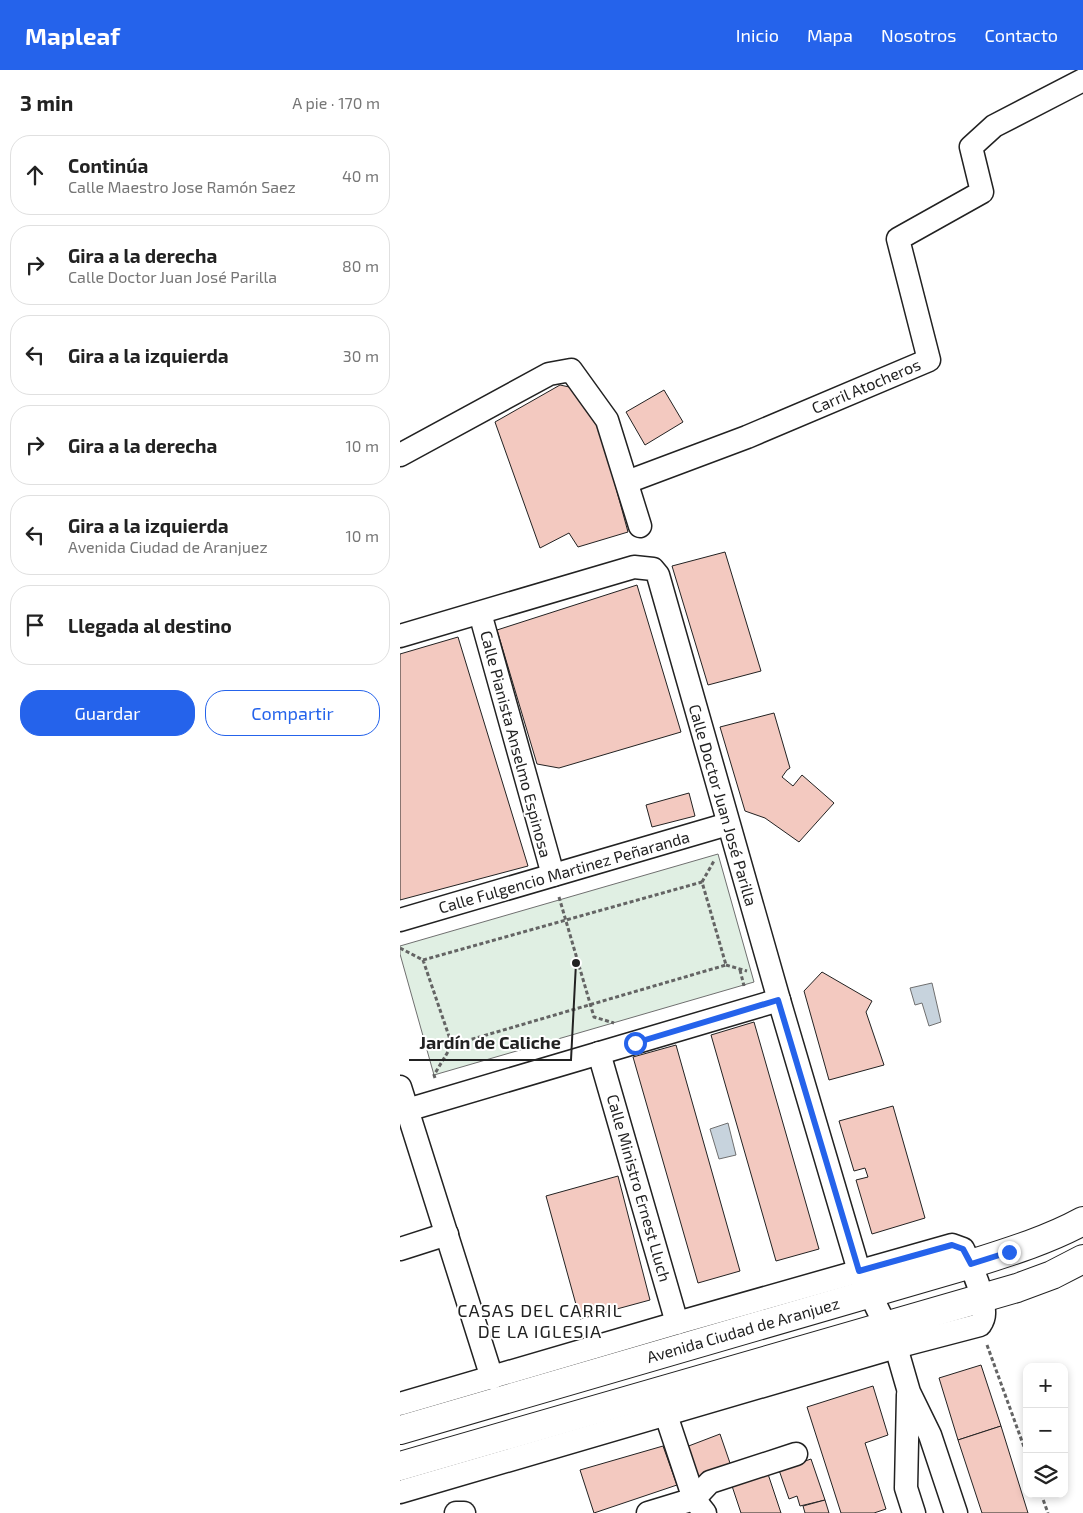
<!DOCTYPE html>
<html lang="es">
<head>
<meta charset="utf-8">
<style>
  body { margin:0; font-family:"Exo 2",sans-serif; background:#f2f2f2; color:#222 }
  .controls { position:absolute; right:15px; bottom:15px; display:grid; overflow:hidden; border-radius:10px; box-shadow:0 2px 8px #0003 }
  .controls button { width:45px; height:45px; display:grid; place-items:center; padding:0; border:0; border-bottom:1px solid #e0e0e0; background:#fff; color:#222; font:25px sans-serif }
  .stop { position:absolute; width:15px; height:15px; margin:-11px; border:4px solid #2563eb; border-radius:50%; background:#fff }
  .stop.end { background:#2563eb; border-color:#fff; box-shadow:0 1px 5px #0008 }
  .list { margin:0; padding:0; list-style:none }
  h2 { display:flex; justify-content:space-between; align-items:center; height:65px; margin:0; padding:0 20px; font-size:21px }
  h2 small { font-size:16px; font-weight:400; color:#767676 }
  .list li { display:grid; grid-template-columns:32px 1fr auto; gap:15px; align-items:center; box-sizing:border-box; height:80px; margin:0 10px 10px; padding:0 10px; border:1px solid #e0e0e0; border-radius:20px }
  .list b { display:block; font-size:19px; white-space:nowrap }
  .list p { margin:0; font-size:16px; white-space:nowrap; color:#767676 }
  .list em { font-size:16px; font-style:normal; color:#767676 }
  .actions { display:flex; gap:10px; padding:15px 20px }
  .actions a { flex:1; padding:11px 0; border:1px solid #2563eb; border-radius:20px; text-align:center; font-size:18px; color:#2563eb }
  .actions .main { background:#2563eb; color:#fff }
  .icon { flex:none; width:28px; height:28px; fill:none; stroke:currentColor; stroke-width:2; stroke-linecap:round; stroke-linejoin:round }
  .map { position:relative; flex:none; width:683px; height:1443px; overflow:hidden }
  header { display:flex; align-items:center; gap:30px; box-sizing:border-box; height:70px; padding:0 25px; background:#2563eb; color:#fff }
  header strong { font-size:24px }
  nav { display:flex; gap:28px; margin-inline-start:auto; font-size:18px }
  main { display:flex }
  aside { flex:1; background:#fff }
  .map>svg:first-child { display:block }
  .green { fill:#e0efe3; stroke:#6f6f6f }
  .water { fill:#c7d3dd; stroke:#6f6f6f }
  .building { fill:#f3c9c0; stroke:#222 }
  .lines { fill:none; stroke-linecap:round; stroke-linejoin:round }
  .minor-casing { stroke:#222; stroke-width:25 }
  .secondary-casing { stroke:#222; stroke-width:30 }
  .path { stroke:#646464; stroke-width:3; stroke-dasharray:4 2.5; stroke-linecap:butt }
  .minor { stroke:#fff; stroke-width:22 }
  .secondary { stroke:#fff; stroke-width:28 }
  .route { stroke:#2563eb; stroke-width:6 }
  .labels { text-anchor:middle; stroke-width:4; stroke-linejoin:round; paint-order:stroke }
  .street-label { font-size:16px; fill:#222; stroke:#fff }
  .neighbourhood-label { font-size:18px; letter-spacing:1px; fill:#222; stroke:#fff }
  .leader { fill:none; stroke:#222; stroke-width:2 }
  .callout-dot { fill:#222; stroke:#fff; stroke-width:2 }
  .callout-label { font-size:18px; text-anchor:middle; font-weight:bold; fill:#222; stroke:#fff; stroke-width:4; stroke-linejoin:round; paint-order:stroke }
</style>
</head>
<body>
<header>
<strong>Mapleaf</strong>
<nav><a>Inicio</a><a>Mapa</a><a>Nosotros</a><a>Contacto</a></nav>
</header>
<main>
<aside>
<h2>3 min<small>A pie · 170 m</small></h2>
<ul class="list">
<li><svg class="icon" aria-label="ahead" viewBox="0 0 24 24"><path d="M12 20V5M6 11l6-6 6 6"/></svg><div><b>Continúa</b><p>Calle Maestro Jose Ramón Saez</p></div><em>40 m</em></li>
<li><svg class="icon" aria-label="right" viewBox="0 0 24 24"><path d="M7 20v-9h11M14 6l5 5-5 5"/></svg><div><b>Gira a la derecha</b><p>Calle Doctor Juan José Parilla</p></div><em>80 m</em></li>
<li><svg class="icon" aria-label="left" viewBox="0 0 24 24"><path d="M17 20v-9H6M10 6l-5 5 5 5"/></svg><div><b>Gira a la izquierda</b></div><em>30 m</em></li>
<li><svg class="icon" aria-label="right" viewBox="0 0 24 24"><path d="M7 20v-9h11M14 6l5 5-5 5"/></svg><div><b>Gira a la derecha</b></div><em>10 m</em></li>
<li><svg class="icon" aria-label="left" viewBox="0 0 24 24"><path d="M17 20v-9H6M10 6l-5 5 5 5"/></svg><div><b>Gira a la izquierda</b><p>Avenida Ciudad de Aranjuez</p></div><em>10 m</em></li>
<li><svg class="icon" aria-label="arrive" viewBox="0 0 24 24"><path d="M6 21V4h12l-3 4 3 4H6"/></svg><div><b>Llegada al destino</b></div></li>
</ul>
<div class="actions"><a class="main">Guardar</a><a>Compartir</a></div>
</aside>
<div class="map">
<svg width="683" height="1443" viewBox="0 0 683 1443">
  <rect width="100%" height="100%" fill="#fff"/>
  <path class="green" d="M 318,784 L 354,912 L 34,1005 L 0,884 L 0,876 Z"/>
  <g class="water">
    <path d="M 532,913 L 541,952 L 529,956 L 522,933 L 515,935 L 510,918 Z"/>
    <path d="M 328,1053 L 336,1085 L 319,1089 L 310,1059 Z"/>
  </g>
  <g class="building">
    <path d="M 160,315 L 174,318 L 199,355 L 228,462 L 178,477 L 169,463 L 140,478 L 95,352 Z"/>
    <path d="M 264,320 L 283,352 L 245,375 L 226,342 Z"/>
    <path d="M 325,482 L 361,601 L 308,615 L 272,496 Z"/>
    <path d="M 237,515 L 281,662 L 159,698 L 137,694 L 97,560 Z"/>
    <path d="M 58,567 L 128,796 L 0,830 L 0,584 Z"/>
    <path d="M 374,643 L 390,698 L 387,700 L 382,707 L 393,716 L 402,705 L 434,733 L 399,772 L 365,748 L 345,741 L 320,657 Z"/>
    <path d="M 289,723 L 295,746 L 252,757 L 246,735 Z"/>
    <path d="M 422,902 L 472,931 L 466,942 L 484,995 L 429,1010 L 404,921 Z"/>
    <path d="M 354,952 L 419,1179 L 376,1191 L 311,965 Z"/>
    <path d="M 276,975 L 340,1201 L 298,1213 L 233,987 Z"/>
    <path d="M 493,1036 L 525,1148 L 472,1164 L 456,1110 L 468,1107 L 465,1098 L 454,1101 L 439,1051 Z"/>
    <path d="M 218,1106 L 250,1230 L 180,1249 L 146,1126 Z"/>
    <path d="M 581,1295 L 601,1356 L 558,1370 L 539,1308 Z"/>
    <path d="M 473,1316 L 488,1365 L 465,1373 L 486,1439 L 474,1443 L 441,1443 L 407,1337 Z"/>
    <path d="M 601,1356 L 628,1443 L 582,1443 L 558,1370 Z"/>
    <path d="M 320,1364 L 331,1396 L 297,1407 L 286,1377 Z"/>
    <path d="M 263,1376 L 277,1415 L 194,1443 L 180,1400 Z"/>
    <path d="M 411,1389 L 425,1430 L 400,1436 L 397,1426 L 389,1429 L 379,1400 Z"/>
    <path d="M 368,1404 L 381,1443 L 341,1443 L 332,1416 Z"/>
    <path d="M 425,1430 L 429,1443 L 405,1443 L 403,1436 Z"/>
  </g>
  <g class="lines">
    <defs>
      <g id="minor">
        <path d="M 0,385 L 149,304 L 171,300 L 207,350 L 240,456"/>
        <path d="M 227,412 L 347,367 L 529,290 L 498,169 L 582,122 L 571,77 L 594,56 L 683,10"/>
        <path d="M 80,543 L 153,805"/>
        <path d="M 0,566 L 234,497 L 253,499 L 258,505 L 379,930 L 459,1201 L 496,1277 L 509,1322 L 530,1365 L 556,1443"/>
        <path d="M 0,850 L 328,754"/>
        <path d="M 199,983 L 277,1253"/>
        <path d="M 0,1017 L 92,1308"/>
        <path d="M 7,1040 L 379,930"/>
        <path d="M 0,1179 L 47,1164"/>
        <path d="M 508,1325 L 506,1418 L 514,1443"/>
        <path d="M 0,1334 L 277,1253 L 552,1175 L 563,1179 C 571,1196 585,1225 584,1244 C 584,1248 582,1252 580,1255 L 496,1277 L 0,1422"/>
        <path d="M 266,1345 L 294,1429 L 305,1443"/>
        <path d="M 56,1443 L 64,1443"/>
        <path d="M 248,1443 L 294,1429 L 310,1412 L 396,1384"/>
      </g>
      <g id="secondary">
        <path d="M 0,1360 L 571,1194 C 609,1182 648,1170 683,1151"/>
        <path d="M 0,1396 L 617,1218 L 652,1205 L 683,1189"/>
      </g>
    </defs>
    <use href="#minor" class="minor-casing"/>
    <use href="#secondary" class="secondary-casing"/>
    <g class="path">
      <path d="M 302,812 L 314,791"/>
      <path d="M 159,827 L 194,947 L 214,953"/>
      <path d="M 0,878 L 23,890 L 302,812 L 326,895 L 52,975 L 23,890"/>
      <path d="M 326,895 L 347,901"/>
      <path d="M 340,900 L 344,916"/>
      <path d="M 35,1008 L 34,1005 L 52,975"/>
      <path d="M 587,1275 L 627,1385"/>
      <path d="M 641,1424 L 648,1443"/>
    </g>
    <use href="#minor" class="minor"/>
    <use href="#secondary" class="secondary"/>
  </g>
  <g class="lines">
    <path class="route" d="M 235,973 L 378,930 L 459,1201 L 552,1175 L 563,1179 L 571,1194 L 609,1182"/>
  </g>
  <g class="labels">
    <g class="street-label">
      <text transform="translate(466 316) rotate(-23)" y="6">Carril Atocheros</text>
      <text transform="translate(116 674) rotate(75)" y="6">Calle Pianista Anselmo Espinosa</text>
      <text transform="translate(323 735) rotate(74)" y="6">Calle Doctor Juan José Parilla</text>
      <text transform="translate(164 802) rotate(-16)" y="6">Calle Fulgencio Martinez Peñaranda</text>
      <text transform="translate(239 1118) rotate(74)" y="6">Calle Ministro Ernest Lluch</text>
      <text transform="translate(343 1260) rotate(-16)" y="6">Avenida Ciudad de Aranjuez</text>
    </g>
    <g class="neighbourhood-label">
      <text x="140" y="1247">CASAS DEL CARRIL<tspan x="140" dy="21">DE LA IGLESIA</tspan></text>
    </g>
  </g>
  <path class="leader" d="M176 893L171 990H9"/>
  <circle class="callout-dot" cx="176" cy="893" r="5"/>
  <g class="callout-label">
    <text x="90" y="979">Jardín de Caliche</text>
  </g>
</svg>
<div class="controls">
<button>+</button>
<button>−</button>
<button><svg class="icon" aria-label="layers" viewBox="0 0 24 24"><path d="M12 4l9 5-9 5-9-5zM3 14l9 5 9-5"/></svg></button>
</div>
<div class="stop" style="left:235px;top:973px"></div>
<div class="stop end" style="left:609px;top:1182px"></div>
</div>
</main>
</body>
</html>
